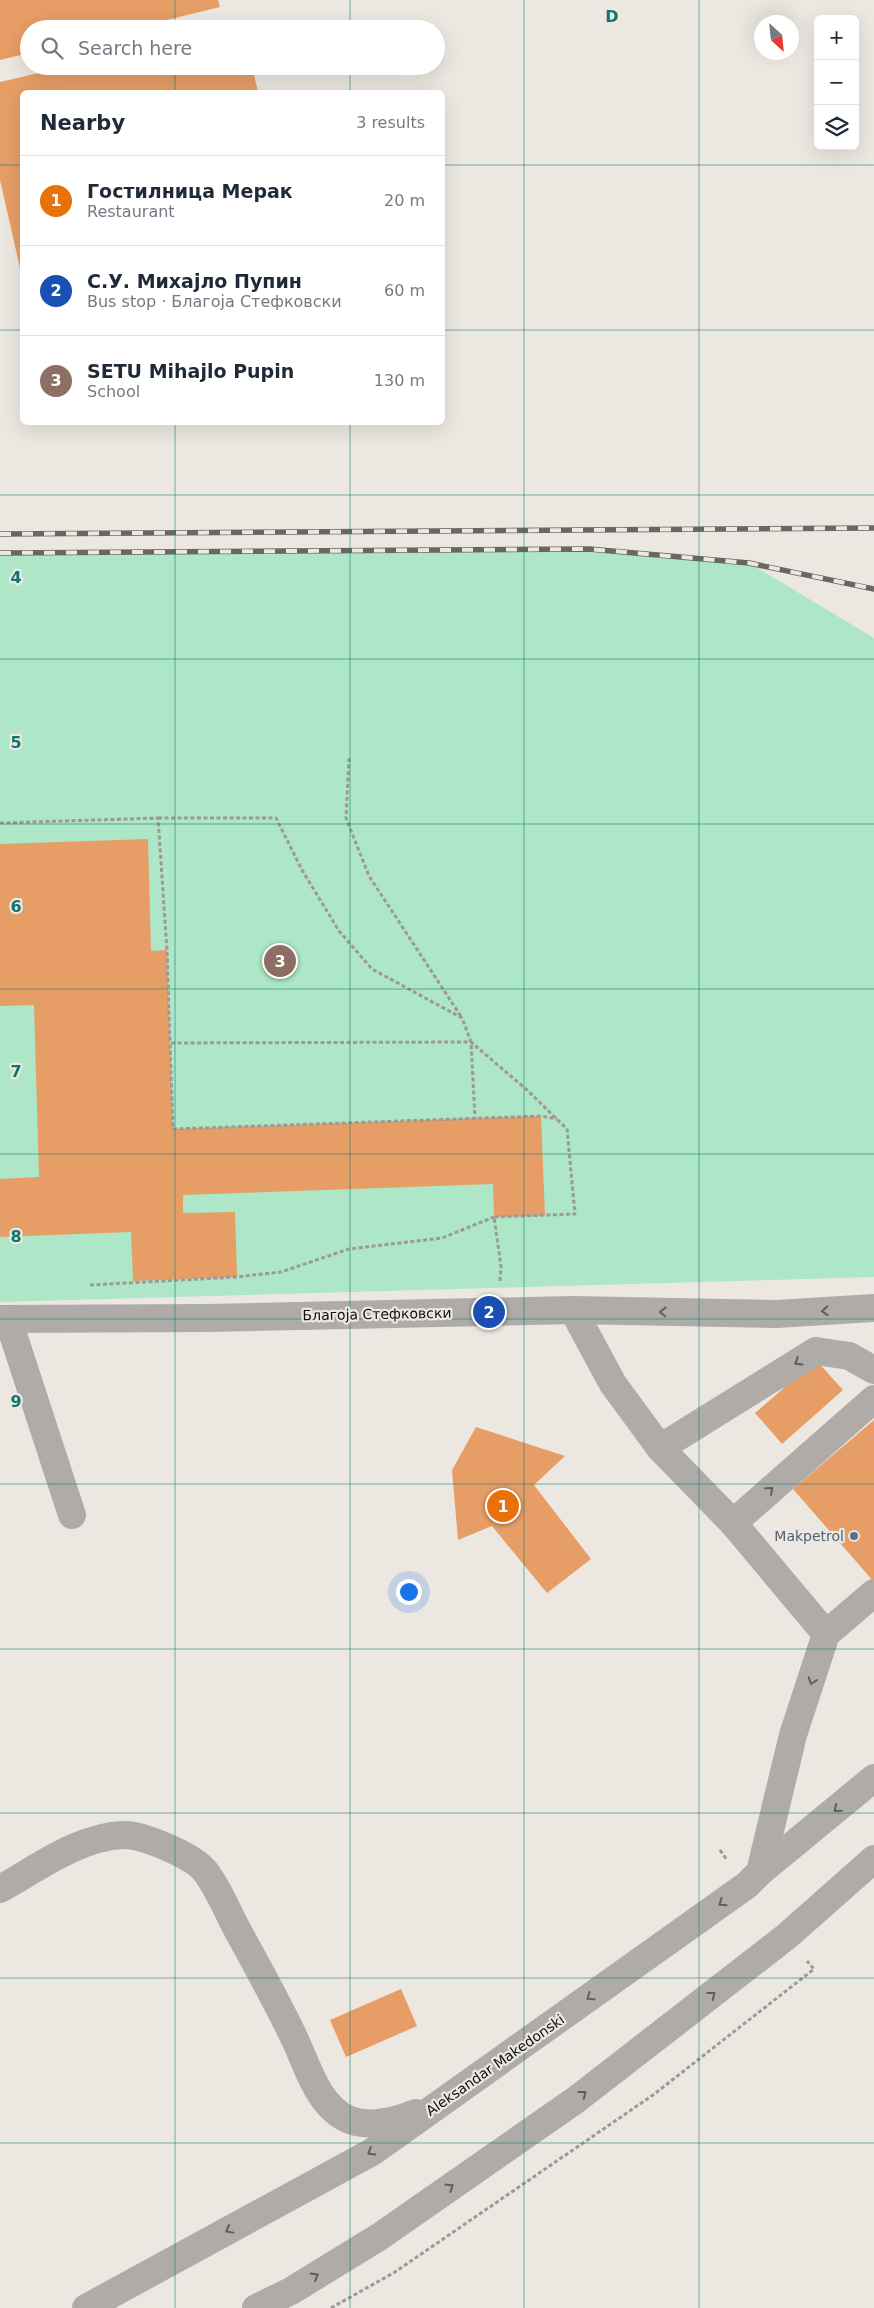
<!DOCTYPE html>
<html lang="en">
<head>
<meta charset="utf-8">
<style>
  body { margin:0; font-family:"DejaVu Sans",sans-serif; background:#f6f6f7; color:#1f2937 }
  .controls { position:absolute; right:15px; top:15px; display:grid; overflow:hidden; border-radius:8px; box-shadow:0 5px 20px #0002 }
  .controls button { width:45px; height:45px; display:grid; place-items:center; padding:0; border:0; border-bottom:1px solid #e0e1e3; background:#fff; color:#1f2937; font:25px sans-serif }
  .compass { position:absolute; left:754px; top:15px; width:45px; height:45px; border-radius:50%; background:#fff; box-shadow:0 5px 20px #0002; rotate:153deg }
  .you { position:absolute; left:408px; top:1591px; width:18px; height:18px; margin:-12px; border:4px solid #fff; border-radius:50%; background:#1a73e8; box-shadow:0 0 0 8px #1a73e833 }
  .badge { display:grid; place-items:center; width:32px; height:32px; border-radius:50%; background:#236d69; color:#fff; font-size:16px; font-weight:700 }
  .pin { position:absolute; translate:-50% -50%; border:2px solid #fff; box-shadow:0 1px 5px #0006 }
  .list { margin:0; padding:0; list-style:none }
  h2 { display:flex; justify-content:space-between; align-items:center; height:65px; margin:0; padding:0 20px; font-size:21px }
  h2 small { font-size:16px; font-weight:400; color:#747a83 }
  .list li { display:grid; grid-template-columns:32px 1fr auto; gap:15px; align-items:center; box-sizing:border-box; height:90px; padding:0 20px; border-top:1px solid #e0e1e3 }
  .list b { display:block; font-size:19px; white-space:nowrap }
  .list p { margin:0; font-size:16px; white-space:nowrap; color:#747a83 }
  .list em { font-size:16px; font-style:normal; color:#747a83 }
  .icon { flex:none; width:28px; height:28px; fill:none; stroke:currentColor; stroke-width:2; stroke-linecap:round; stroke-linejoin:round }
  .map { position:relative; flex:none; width:874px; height:2308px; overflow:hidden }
  .search { position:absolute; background:#fff; box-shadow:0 5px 20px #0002; left:20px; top:20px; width:425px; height:55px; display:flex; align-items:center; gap:12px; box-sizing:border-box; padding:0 18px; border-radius:28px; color:#747a83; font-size:19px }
  .panel { position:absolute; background:#fff; box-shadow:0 5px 20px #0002; left:20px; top:90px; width:425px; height:335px; border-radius:8px }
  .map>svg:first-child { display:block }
  .green { fill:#ade7c7 }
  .building { fill:#e79e66 }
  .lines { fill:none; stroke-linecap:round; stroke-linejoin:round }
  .path { stroke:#9d9a95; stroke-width:3; stroke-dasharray:4 2.5; stroke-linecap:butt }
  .minor { stroke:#aeaba9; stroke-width:28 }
  .rail-casing { stroke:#6a6763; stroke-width:5.5 }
  .rail { stroke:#ece8e1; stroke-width:4; stroke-dasharray:11; stroke-linecap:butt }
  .oneway { stroke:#605e5c }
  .grid { fill:none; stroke:#0f766e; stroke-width:1; stroke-opacity:0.55 }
  .service-dot { fill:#5c6f8a; stroke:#ece8e1; stroke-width:2 }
  .labels { text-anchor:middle; stroke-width:4.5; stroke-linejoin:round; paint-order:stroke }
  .street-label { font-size:14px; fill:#12100e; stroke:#ece8e1 }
  .service-label { font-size:14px; fill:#4e5e75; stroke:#ece8e1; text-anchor:end }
  .grid-label { font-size:16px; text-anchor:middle; font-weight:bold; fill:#0f766e; stroke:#ece8e1; stroke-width:4.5; stroke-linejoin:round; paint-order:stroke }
</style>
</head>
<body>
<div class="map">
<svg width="874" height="2308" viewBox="0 0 874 2308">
  <rect width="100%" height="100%" fill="#ece8e1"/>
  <path class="green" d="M 589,549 L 749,563 L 874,638 L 874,1277 L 0,1302 L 0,553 Z"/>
  <g class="building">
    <path d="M 0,0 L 218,0 L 220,7 L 130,29 L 29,29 L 29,53 L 0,60 Z"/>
    <path d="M 69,66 L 252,66 L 258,92 L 22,92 L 22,277 L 0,180 L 0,82 Z"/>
    <path d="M 148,839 L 151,951 L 167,950 L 173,1129 L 541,1116 L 545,1216 L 494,1217 L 493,1184 L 183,1195 L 183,1213 L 235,1212 L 237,1277 L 133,1281 L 131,1232 L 0,1237 L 0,1179 L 39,1177 L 34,1005 L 0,1006 L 0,844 Z"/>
    <path d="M 816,1360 L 843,1390 L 782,1444 L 755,1413 Z"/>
    <path d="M 874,1420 L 874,1582 L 793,1489 Z"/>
    <path d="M 476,1427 L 565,1456 L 534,1485 L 591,1559 L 547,1593 L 492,1526 L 458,1540 L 452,1470 Z"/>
    <path d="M 401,1989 L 417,2026 L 346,2057 L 330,2020 Z"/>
  </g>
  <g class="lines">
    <g class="path">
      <path d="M 349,758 L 346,818 L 369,876 L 462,1018"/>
      <path d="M 158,818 L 276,818 L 302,870 L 339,931 L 372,969 L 462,1018 L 471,1042 L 475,1119"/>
      <path d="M 0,823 L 158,818 L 167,950 L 170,1043"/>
      <path d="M 500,1281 L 501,1266 L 494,1217 L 575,1214 L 567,1129 L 527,1090 L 471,1042 L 170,1043 L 173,1129 L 541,1116 L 557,1119"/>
      <path d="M 90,1285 L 237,1277 L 281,1272 L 349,1249 L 442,1238 L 494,1217"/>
      <path d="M 720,1850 L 727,1860"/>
      <path d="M 331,2308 L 395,2272 L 653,2095 L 814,1969 L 807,1961"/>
    </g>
    <g class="minor">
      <path d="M 573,1310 L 613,1384 L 660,1448 L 733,1523 L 826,1634"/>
      <path d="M 0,1319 L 206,1318 L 573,1310 L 777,1314 L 874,1308"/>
      <path d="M 8,1319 L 72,1515"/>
      <path d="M 660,1448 L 816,1351 L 849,1356 L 874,1370"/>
      <path d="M 733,1523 L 874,1399"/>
      <path d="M 760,1872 L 793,1735 L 826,1634 L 874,1593"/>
      <path d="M 0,1889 C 38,1868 78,1837 123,1835 C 142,1834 193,1856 205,1871 C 219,1889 227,1911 238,1931 C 258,1968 279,2005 297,2044 C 309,2071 320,2108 350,2120 C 372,2128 396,2121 416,2113"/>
      <path d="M 86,2308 L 372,2152 L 747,1885 L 760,1872 L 874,1778"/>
      <path d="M 256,2308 L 291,2291 L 379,2237 L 577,2099 L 787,1936 L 874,1859"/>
    </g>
    <defs>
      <g id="rail">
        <path d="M 0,534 L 874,528"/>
        <path d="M 0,553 L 589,549 L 749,563 L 874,589"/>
      </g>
    </defs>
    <use href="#rail" class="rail-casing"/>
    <use href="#rail" class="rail"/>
  </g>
  <defs><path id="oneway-chevron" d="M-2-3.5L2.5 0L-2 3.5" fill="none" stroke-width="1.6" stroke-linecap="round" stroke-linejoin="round" transform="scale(1.25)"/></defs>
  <g class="oneway">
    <use href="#oneway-chevron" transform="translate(825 1311) rotate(177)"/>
    <use href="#oneway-chevron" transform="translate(663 1312) rotate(-179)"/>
    <use href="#oneway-chevron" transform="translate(798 1362) rotate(148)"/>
    <use href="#oneway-chevron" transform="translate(770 1490) rotate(-41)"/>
    <use href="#oneway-chevron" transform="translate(812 1681) rotate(108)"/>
    <use href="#oneway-chevron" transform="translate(837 1809) rotate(141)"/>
    <use href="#oneway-chevron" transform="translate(722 1903) rotate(145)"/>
    <use href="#oneway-chevron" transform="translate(712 1995) rotate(-38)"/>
    <use href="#oneway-chevron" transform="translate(590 1997) rotate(145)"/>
    <use href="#oneway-chevron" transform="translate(583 2094) rotate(-38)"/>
    <use href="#oneway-chevron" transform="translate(371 2152) rotate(148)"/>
    <use href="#oneway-chevron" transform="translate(450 2187) rotate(-35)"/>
    <use href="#oneway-chevron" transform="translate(229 2230) rotate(151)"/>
    <use href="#oneway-chevron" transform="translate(315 2276) rotate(-31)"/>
  </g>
  <path class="grid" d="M 175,0 L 175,29M 350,0 L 350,29M 524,0 L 524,2308M 699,0 L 699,2308M 175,66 L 175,92M 350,66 L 350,92M 0,165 L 22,165M 442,165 L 874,165M 0,330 L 22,330M 442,330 L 874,330M 175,422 L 175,2308M 350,422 L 350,2308M 0,495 L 874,495M 0,659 L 874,659M 0,824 L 874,824M 0,989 L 874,989M 0,1154 L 874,1154M 0,1319 L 874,1319M 0,1484 L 874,1484M 0,1649 L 874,1649M 0,1813 L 874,1813M 0,1978 L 874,1978M 0,2143 L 874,2143"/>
  <circle class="service-dot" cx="854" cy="1536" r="5"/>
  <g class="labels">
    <g class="street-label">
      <text transform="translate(377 1314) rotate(-1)" y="5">Благоја Стефковски</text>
      <text transform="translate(495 2065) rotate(-35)" y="5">Aleksandar Makedonski</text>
    </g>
    <g class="service-label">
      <text x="844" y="1541">Makpetrol</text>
    </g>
  </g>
  <g class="grid-label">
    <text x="612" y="22">D</text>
    <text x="16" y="583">4</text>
    <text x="16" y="748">5</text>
    <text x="16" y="912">6</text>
    <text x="16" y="1077">7</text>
    <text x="16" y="1242">8</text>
    <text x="16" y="1407">9</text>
  </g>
</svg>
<div class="controls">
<button>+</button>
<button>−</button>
<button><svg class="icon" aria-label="layers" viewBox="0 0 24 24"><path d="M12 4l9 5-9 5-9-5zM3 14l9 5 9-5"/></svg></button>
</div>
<svg class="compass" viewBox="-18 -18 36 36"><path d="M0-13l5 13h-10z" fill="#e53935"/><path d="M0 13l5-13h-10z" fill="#747a83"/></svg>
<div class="you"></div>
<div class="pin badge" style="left:503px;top:1506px;background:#e8710a">1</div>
<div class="pin badge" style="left:489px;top:1312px;background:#1a4fb4">2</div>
<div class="pin badge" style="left:280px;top:961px;background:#8d6e63">3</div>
<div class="search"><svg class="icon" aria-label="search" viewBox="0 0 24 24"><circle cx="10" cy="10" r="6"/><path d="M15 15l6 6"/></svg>Search here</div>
<section class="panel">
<h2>Nearby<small>3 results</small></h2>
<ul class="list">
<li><span class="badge" style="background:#e8710a">1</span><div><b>Гостилница Мерак</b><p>Restaurant</p></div><em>20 m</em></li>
<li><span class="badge" style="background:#1a4fb4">2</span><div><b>С.У. Михајло Пупин</b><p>Bus stop · Благоја Стефковски</p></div><em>60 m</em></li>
<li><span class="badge" style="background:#8d6e63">3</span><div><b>SETU Mihajlo Pupin</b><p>School</p></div><em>130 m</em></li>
</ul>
</section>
</div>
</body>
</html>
